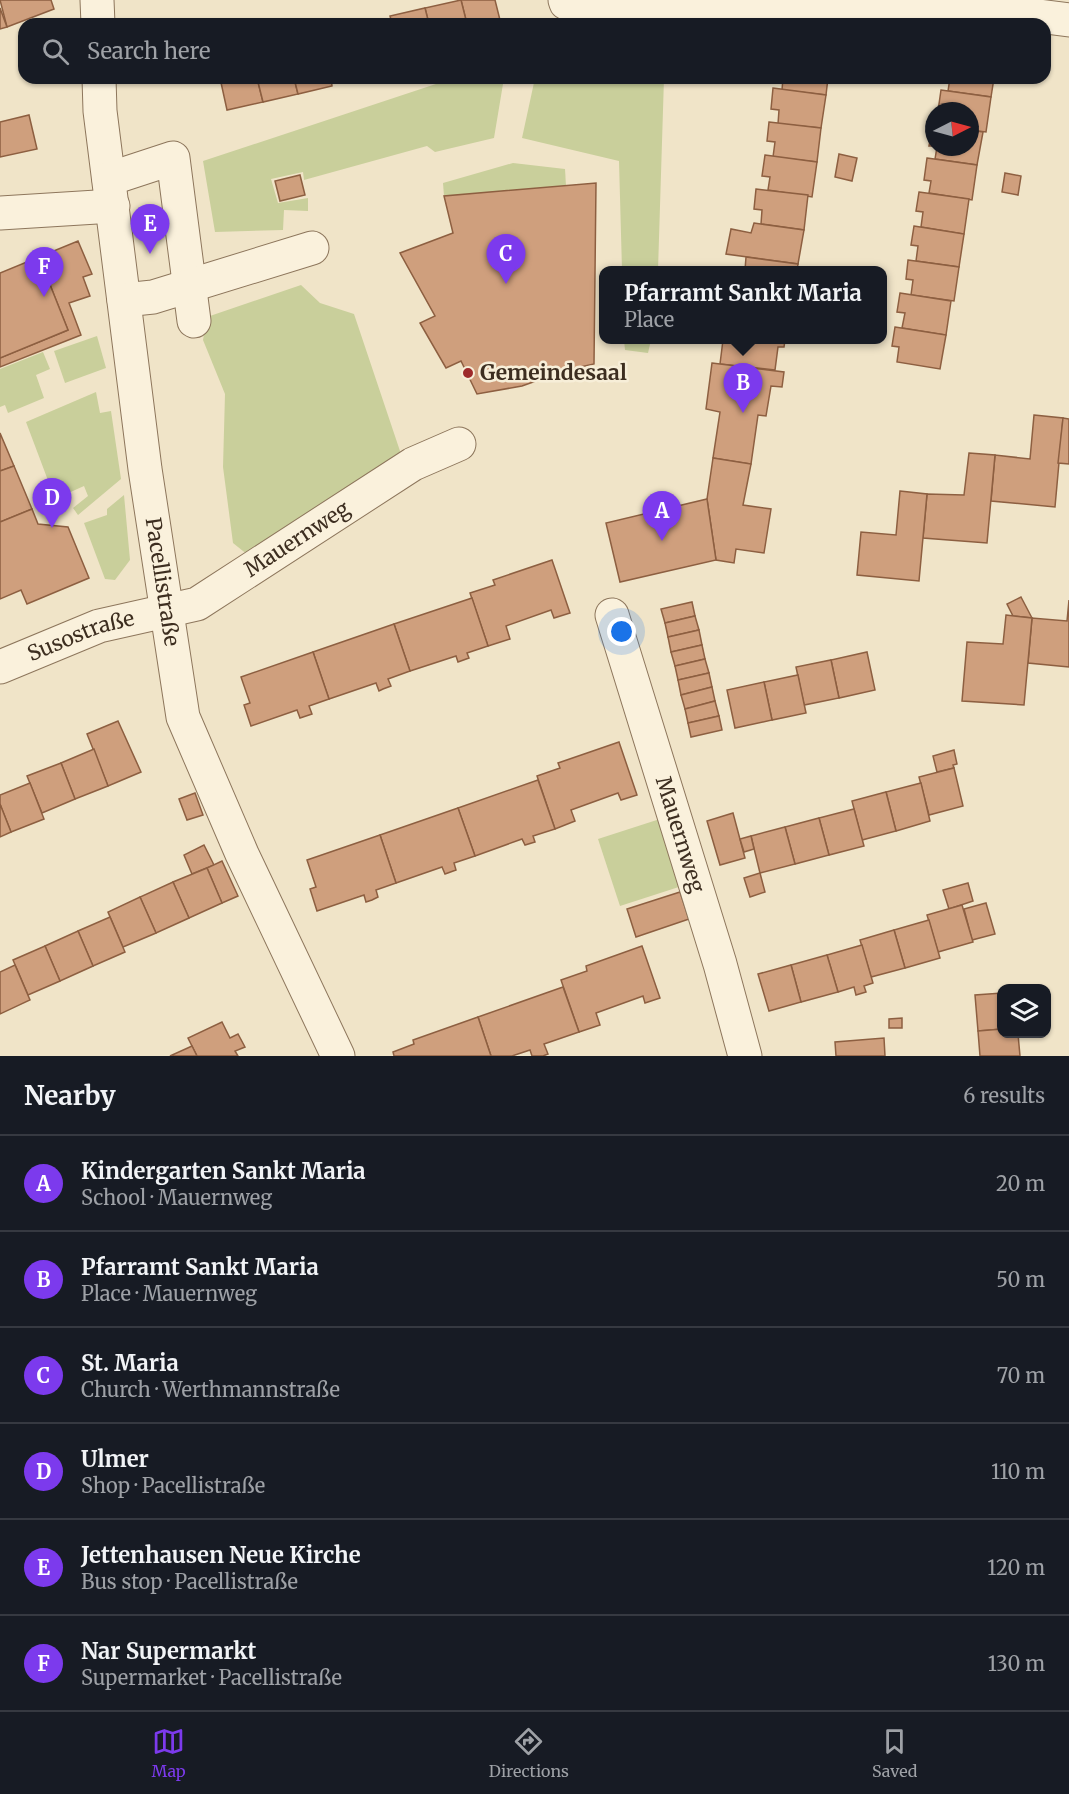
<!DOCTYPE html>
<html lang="en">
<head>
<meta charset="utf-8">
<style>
  body { margin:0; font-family:Merriweather,serif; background:#20242c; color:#f1f3f6 }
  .controls { position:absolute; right:18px; bottom:18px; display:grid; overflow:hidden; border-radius:12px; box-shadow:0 2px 4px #0004 }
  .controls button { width:54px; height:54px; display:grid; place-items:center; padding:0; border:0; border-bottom:2px solid #363941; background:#171b24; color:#f1f3f6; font:30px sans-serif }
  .compass { position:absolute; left:925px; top:102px; width:54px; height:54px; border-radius:50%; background:#171b24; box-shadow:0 2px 4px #0004; rotate:84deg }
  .you { position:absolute; left:622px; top:632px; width:21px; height:21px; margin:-15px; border:4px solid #fff; border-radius:50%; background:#1a73e8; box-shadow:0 0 0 9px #1a73e833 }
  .badge { display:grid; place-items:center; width:39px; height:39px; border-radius:50%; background:#7c3aed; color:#fff; font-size:20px; font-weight:700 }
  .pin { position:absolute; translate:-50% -50px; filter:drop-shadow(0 2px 3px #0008) }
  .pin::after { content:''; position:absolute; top:32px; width:21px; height:18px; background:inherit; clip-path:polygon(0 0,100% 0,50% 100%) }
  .popup { position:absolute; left:599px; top:266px; width:288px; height:78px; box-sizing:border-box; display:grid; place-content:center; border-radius:12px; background:#171b24; filter:drop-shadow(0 2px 4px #0005); font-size:20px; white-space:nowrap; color:#9ea1a6 }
  .popup b { font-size:22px; color:#f1f3f6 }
  .popup::after { content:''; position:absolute; left:50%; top:100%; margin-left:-12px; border:12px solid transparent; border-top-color:#171b24 }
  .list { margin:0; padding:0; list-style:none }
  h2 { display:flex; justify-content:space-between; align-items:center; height:78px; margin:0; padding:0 24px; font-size:26px }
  h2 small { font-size:20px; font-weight:400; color:#9ea1a6 }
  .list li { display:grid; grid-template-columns:39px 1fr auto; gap:18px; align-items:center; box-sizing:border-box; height:96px; padding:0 24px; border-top:2px solid #363941 }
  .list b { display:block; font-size:22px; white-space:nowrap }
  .list p { margin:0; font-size:20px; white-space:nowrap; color:#9ea1a6 }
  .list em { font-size:20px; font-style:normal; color:#9ea1a6 }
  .icon { flex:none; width:33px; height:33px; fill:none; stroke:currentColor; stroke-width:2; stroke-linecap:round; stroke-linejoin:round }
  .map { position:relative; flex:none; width:1069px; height:1056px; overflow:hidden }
  .search { position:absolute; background:#171b24; box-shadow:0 2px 4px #0004; left:18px; right:18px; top:18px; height:66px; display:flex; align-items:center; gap:15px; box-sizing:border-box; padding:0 21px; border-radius:18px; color:#9ea1a6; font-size:22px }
  .sheet { height:654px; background:#171b24 }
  nav { display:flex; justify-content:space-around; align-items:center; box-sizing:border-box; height:84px; border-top:2px solid #363941; background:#171b24; font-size:16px; color:#9ea1a6 }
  nav a { display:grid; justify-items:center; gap:3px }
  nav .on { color:#7c3aed }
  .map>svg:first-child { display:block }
  .green { fill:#c9cf9b }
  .building { fill:#cf9f7d; stroke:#8d5f41; stroke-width:1.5 }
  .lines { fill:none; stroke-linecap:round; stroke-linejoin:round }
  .minor-casing { stroke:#8d765c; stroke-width:35 }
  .minor { stroke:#faf1dc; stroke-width:33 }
  .poi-dot { fill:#9e2a2b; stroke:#f7eed8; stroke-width:2 }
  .labels { text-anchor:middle; stroke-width:5; stroke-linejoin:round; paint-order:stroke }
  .poi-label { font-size:21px; font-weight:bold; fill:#3d2e20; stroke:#f7eed8; text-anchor:start }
  .street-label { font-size:21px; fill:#3d2e20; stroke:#f7eed8 }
</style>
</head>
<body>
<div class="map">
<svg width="1069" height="1056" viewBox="0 0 1069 1056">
  <rect width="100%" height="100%" fill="#f0e4c8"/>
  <g class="green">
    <path d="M 454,78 L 504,78 L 494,138 L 435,152 L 427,146 L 304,180 L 303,172 L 271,179 L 278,203 L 308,198 L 308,211 L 284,210 L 283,230 L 215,232 L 203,161 Z"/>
    <path d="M 535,78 L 664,78 L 658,270 L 622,270 L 619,161 L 522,138 Z"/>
    <path d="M 513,163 L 565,169 L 566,186 L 444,196 L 443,183 Z"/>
    <path d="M 301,285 L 320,303 L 354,314 L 402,457 L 248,555 L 233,543 L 223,467 L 225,394 L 203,340 L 207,317 Z"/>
    <path d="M 97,336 L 106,368 L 65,383 L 54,351 Z"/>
    <path d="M 624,340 L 651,340 L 648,353 L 625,350 Z"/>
    <path d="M 43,352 L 50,369 L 36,375 L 44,398 L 8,413 L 5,405 L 0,407 L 0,369 Z"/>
    <path d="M 96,392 L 100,413 L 111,411 L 121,479 L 78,515 L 73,508 L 88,496 L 84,486 L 55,499 L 26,422 Z"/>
    <path d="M 124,495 L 130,560 L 115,580 L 105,579 L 84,523 L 107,515 L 107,509 Z"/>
    <path d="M 663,818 L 685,885 L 620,906 L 598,839 Z"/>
  </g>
  <g class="building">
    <path d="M 0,0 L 51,0 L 54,9 L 7,27 Z"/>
    <path d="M 461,0 L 495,0 L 501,24 L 467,24 Z"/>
    <path d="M 461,0 L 467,24 L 429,24 L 425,8 Z"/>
    <path d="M 0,8 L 7,27 L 0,29 Z"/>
    <path d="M 425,8 L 429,24 L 392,24 L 390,16 Z"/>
    <path d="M 220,78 L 257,78 L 263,102 L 227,110 Z"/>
    <path d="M 257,78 L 294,78 L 298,94 L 263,102 Z"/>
    <path d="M 294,78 L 331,78 L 332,86 L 298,94 Z"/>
    <path d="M 783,78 L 828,78 L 826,95 L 782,90 Z"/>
    <path d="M 950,78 L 994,78 L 991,97 L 948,91 Z"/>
    <path d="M 773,88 L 826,95 L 821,128 L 778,124 L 779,110 L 771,109 Z"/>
    <path d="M 941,90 L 991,97 L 986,132 L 970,130 L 970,111 L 938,111 Z"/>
    <path d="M 29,115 L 37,149 L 0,157 L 0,122 Z"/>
    <path d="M 769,122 L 821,128 L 817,162 L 773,157 L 775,142 L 767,141 Z"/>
    <path d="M 933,124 L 934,124 L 934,146 L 929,146 Z"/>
    <path d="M 970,130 L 983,132 L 977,165 L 935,159 L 937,147 L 970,147 Z"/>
    <path d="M 839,154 L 857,158 L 852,181 L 835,177 Z"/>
    <path d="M 765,155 L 817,162 L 812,197 L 768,190 L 770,177 L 762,176 Z"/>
    <path d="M 927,158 L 977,165 L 972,200 L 929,193 L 931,181 L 924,180 Z"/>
    <path d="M 1005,173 L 1021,176 L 1018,195 L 1002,192 Z"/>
    <path d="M 300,175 L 305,195 L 280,201 L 275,181 Z"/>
    <path d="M 596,183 L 594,364 L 567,370 L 522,386 L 477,394 L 461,361 L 446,368 L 420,323 L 435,316 L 400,253 L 453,233 L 444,196 Z"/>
    <path d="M 756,189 L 808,195 L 804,230 L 761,224 L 762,210 L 754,209 Z"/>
    <path d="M 919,192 L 969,199 L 964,234 L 921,227 L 923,212 L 916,211 Z"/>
    <path d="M 754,223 L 804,230 L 798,264 L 726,254 L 731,229 L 751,233 Z"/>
    <path d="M 914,226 L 964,234 L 959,267 L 916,261 L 918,246 L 911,245 Z"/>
    <path d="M 78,241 L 92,274 L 83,277 L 90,296 L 69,303 L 81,335 L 0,367 L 0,358 L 68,330 L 39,257 Z"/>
    <path d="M 39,257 L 68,330 L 0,358 L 0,273 Z"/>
    <path d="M 746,257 L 798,264 L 797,270 L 745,270 Z"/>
    <path d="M 908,260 L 959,267 L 954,301 L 911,295 L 913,280 L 906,279 Z"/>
    <path d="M 900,293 L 951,301 L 946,335 L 902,328 L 905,313 L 897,312 Z"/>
    <path d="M 895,327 L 946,335 L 940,369 L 897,362 L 899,347 L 892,346 Z"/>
    <path d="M 723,340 L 785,340 L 784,347 L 778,347 L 775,370 L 720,364 Z"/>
    <path d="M 712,363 L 784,372 L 782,387 L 771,386 L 766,416 L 758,415 L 751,464 L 713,458 L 720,412 L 706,409 Z"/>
    <path d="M 1034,415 L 1063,418 L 1055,507 L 991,501 L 995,455 L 1030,459 Z"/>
    <path d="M 1063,418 L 1069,419 L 1069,464 L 1058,463 Z"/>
    <path d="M 0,433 L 14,466 L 0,471 Z"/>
    <path d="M 969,453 L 995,455 L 987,543 L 923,538 L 927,494 L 964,495 Z"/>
    <path d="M 713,458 L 751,464 L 743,505 L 771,509 L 764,553 L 736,549 L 734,563 L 716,560 L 707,499 Z"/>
    <path d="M 14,466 L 32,509 L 0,522 L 0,471 Z"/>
    <path d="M 900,491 L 927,494 L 919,581 L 857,575 L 861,532 L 896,535 Z"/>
    <path d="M 707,499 L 716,560 L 620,582 L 606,523 Z"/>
    <path d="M 32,509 L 38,524 L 68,527 L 89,578 L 27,604 L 21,590 L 0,599 L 0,522 Z"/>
    <path d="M 552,560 L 570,613 L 554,618 L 551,610 L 506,626 L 510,639 L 488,646 L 470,593 L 495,585 L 493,580 Z"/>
    <path d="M 1021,597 L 1032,618 L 1013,616 L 1007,604 Z"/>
    <path d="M 472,598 L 488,646 L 467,653 L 469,658 L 458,662 L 456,656 L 410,671 L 394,624 Z"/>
    <path d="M 1069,600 L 1069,667 L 1028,663 L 1032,618 L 1067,621 Z"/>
    <path d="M 692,602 L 695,616 L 665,623 L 661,609 Z"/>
    <path d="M 1006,615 L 1032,618 L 1024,705 L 962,701 L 967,642 L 1003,644 Z"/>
    <path d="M 695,616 L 699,630 L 668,637 L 665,623 Z"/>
    <path d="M 394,624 L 410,671 L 388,679 L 391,686 L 383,689 L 379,691 L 376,683 L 329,699 L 313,652 Z"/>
    <path d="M 699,630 L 702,645 L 671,652 L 668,637 Z"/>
    <path d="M 702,645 L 705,659 L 675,666 L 671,652 Z"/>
    <path d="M 313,652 L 329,699 L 309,706 L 312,714 L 300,718 L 297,710 L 251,726 L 244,705 L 250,703 L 241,677 Z"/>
    <path d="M 867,652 L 875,690 L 839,698 L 831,660 Z"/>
    <path d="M 705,659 L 709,673 L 678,680 L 675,666 Z"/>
    <path d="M 831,660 L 839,698 L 804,705 L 796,667 Z"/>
    <path d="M 709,673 L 712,687 L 681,695 L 678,680 Z"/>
    <path d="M 798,675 L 806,713 L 772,720 L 764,682 Z"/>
    <path d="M 764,682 L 772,720 L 735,728 L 727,690 Z"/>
    <path d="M 712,687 L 715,701 L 685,709 L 681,695 Z"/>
    <path d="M 715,701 L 719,716 L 688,723 L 685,709 Z"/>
    <path d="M 719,716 L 722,730 L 691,737 L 688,723 Z"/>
    <path d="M 118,721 L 141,772 L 108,786 L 87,734 Z"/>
    <path d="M 619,742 L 637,795 L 621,800 L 618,793 L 571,810 L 575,821 L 555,829 L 537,776 L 560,768 L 558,763 Z"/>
    <path d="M 94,749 L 108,786 L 75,799 L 61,763 Z"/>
    <path d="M 954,750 L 957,764 L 953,765 L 954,768 L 937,772 L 933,756 Z"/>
    <path d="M 61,763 L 75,799 L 42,813 L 27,776 Z"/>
    <path d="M 954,768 L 963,806 L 929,815 L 919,777 Z"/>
    <path d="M 538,780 L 555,829 L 533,836 L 535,842 L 525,845 L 522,839 L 475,856 L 458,808 Z"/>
    <path d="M 30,783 L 44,819 L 11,832 L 0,804 L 0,795 Z"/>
    <path d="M 921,783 L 930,821 L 896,831 L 886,792 Z"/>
    <path d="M 886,792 L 896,831 L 862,840 L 852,801 Z"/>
    <path d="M 195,793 L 203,815 L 187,820 L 179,799 Z"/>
    <path d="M 0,804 L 11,832 L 0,837 Z"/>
    <path d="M 458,808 L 475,856 L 454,863 L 456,870 L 445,874 L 442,867 L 396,883 L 380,835 Z"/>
    <path d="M 854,809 L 864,846 L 829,855 L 819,818 Z"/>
    <path d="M 733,813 L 745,858 L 720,865 L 707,821 Z"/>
    <path d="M 819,818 L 829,855 L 795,864 L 785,827 Z"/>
    <path d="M 785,827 L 795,864 L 760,873 L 751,836 Z"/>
    <path d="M 380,835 L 396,883 L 376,890 L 378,897 L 372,900 L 366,902 L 364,895 L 317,911 L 310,889 L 316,887 L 307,860 Z"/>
    <path d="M 751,836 L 754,849 L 744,852 L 740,839 Z"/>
    <path d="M 204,845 L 214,865 L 192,874 L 184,855 Z"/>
    <path d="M 222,861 L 238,896 L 222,903 L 207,868 Z"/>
    <path d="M 207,868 L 222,903 L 189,918 L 173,882 Z"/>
    <path d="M 760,873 L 765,892 L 750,897 L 744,878 Z"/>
    <path d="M 173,882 L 189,918 L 156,933 L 140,897 Z"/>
    <path d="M 968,883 L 973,901 L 949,909 L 943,890 Z"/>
    <path d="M 680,892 L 689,919 L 636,937 L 627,909 Z"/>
    <path d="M 140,897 L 156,933 L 123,947 L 108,912 Z"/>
    <path d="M 986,903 L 995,934 L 972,940 L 964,909 Z"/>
    <path d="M 962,905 L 973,942 L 938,952 L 927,915 Z"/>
    <path d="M 110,917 L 125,952 L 93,966 L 78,931 Z"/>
    <path d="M 929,920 L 940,958 L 905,968 L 894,930 Z"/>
    <path d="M 894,930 L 905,968 L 871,977 L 860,940 Z"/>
    <path d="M 78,931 L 93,966 L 60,981 L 45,946 Z"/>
    <path d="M 862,945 L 873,983 L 864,986 L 866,992 L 856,995 L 854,987 L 838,992 L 827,955 Z"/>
    <path d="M 45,946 L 60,981 L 28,995 L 13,960 Z"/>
    <path d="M 642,946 L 660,998 L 645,1003 L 643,996 L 596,1013 L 600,1025 L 579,1032 L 561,980 L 587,971 L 586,966 Z"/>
    <path d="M 827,955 L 838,992 L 801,1002 L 791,965 Z"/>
    <path d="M 15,965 L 30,1000 L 0,1014 L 0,972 Z"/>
    <path d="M 791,965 L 801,1002 L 769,1011 L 758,974 Z"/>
    <path d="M 563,987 L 579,1032 L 544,1044 L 548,1054 L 543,1056 L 532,1056 L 530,1050 L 512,1056 L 491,1056 L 478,1017 Z"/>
    <path d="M 1002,993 L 1002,1029 L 978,1031 L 975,995 Z"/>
    <path d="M 478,1017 L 491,1056 L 394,1056 L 393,1052 L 414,1044 L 413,1040 Z"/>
    <path d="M 902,1018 L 902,1028 L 889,1028 L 889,1019 Z"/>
    <path d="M 222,1022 L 230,1038 L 238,1034 L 245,1047 L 235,1051 L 238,1056 L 197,1056 L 188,1038 Z"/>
    <path d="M 1002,1029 L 1002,1034 L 1018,1034 L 1020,1056 L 980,1056 L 978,1031 Z"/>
    <path d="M 884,1038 L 885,1056 L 836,1056 L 835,1042 Z"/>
    <path d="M 192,1046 L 197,1056 L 170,1056 Z"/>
  </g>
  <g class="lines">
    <defs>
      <g id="minor">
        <path d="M 97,0 L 98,24"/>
        <path d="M 565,0 L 566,3 L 594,15 L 719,8 L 848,5 L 977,8 L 1069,20"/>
        <path id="s1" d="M 99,78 L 100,111 L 145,469 L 183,717 L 242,854 L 338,1056"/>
        <path d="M 109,179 L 173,158 L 194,321"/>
        <path d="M 0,213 L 113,206"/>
        <path d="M 124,300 L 153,297 L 312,248"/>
        <path id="s2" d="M 612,615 L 720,964 L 745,1056"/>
        <path id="s3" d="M 0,667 L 99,626 L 197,604 L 413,464 L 459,444"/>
      </g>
    </defs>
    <use href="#minor" class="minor-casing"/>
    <use href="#minor" class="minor"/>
  </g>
  <circle class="poi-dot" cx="468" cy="373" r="6"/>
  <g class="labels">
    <g class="poi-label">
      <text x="480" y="380">Gemeindesaal</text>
    </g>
    <g class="street-label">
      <text dy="7" stroke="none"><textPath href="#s3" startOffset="327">Mauernweg</textPath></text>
      <text dy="7" stroke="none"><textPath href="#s1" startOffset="508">Pacellistraße</textPath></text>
      <text dy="7" stroke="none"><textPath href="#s3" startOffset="87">Susostraße</textPath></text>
      <text dy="7" stroke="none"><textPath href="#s2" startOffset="230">Mauernweg</textPath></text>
    </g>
  </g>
</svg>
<div class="controls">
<button><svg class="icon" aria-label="layers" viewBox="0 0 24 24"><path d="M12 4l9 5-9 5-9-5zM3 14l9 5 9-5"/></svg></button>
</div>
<svg class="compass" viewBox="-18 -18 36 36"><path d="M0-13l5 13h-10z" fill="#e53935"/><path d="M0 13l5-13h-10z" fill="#9ea1a6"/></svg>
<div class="you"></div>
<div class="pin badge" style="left:662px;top:541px">A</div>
<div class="pin badge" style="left:743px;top:413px">B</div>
<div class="popup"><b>Pfarramt Sankt Maria</b>Place</div>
<div class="pin badge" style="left:506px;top:284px">C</div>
<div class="pin badge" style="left:52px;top:528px">D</div>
<div class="pin badge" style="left:150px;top:254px">E</div>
<div class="pin badge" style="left:44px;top:297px">F</div>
<div class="search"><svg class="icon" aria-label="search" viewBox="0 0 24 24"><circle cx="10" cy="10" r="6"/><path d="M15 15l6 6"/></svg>Search here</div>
</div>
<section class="sheet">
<h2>Nearby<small>6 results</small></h2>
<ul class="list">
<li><span class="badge">A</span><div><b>Kindergarten Sankt Maria</b><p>School · Mauernweg</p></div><em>20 m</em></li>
<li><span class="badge">B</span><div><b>Pfarramt Sankt Maria</b><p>Place · Mauernweg</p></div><em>50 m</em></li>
<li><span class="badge">C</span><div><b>St. Maria</b><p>Church · Werthmannstraße</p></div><em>70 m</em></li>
<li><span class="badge">D</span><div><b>Ulmer</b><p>Shop · Pacellistraße</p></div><em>110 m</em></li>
<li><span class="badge">E</span><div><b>Jettenhausen Neue Kirche</b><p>Bus stop · Pacellistraße</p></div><em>120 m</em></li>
<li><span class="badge">F</span><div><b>Nar Supermarkt</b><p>Supermarket · Pacellistraße</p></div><em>130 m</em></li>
</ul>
</section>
<nav>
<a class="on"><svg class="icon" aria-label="map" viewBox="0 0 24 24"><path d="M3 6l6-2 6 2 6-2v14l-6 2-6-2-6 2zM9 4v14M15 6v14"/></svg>Map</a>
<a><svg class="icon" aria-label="directions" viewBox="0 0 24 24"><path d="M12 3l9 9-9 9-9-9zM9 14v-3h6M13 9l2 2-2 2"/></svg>Directions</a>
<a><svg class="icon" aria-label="saved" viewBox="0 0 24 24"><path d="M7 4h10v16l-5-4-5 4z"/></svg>Saved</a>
</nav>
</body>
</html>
